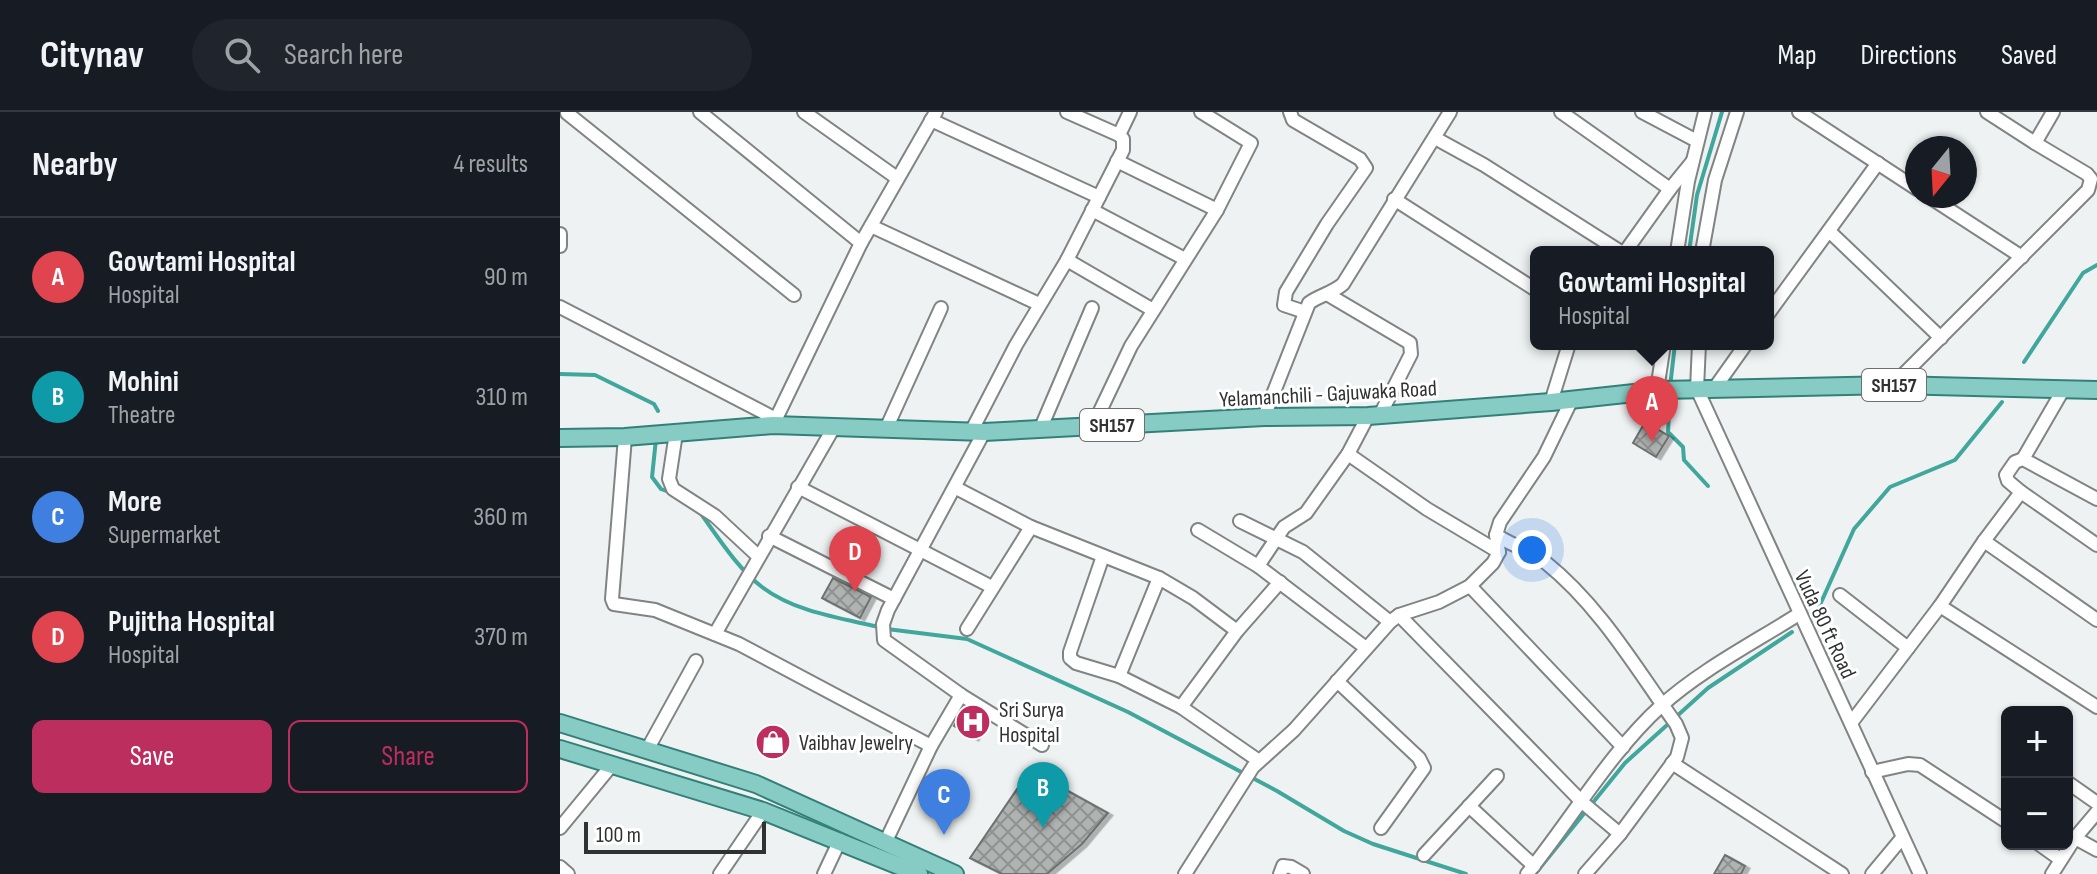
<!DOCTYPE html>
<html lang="en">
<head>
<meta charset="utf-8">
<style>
  body { margin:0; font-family:"Sofia Sans Condensed",sans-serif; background:#20242c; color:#f1f3f6 }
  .controls { position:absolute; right:24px; bottom:24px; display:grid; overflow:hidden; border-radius:12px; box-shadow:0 2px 6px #0004 }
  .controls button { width:72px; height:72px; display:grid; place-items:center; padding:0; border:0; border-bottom:2px solid #363941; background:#171b24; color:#f1f3f6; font:40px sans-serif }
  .compass { position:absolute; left:1345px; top:24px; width:72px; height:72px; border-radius:50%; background:#171b24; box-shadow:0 2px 6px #0004; rotate:198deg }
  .scale { position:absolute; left:24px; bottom:20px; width:182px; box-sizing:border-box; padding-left:8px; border:4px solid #303231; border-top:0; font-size:22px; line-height:28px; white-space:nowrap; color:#303231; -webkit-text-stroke:6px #fff; paint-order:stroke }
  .you { position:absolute; left:972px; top:438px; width:28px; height:28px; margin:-20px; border:6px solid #fff; border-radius:50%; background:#1a73e8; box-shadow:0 0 0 12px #1a73e833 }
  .badge { display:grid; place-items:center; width:52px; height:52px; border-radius:50%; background:#bc2e5d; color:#fff; font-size:26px; font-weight:700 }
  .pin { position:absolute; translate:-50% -66px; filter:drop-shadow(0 2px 4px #0008) }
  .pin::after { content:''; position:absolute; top:42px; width:28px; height:24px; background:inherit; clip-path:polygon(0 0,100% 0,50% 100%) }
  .popup { position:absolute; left:970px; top:134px; width:244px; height:104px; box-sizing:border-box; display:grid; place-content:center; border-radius:12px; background:#171b24; filter:drop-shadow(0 2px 6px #0005); font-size:26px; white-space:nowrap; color:#9ea1a6 }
  .popup b { font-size:30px; color:#f1f3f6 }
  .popup::after { content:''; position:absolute; left:50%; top:100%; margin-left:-16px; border:16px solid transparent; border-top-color:#171b24 }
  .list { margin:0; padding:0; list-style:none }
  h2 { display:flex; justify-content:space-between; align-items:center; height:104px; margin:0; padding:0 32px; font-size:34px }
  h2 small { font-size:26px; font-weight:400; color:#9ea1a6 }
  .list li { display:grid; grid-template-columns:52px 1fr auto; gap:24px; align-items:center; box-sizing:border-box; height:120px; padding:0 32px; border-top:2px solid #363941 }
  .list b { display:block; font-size:30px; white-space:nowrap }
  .list p { margin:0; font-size:26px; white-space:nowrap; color:#9ea1a6 }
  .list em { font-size:26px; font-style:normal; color:#9ea1a6 }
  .actions { display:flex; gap:16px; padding:24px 32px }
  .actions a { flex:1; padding:18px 0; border:2px solid #bc2e5d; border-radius:12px; text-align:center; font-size:28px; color:#bc2e5d }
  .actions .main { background:#bc2e5d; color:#fff }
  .icon { flex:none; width:44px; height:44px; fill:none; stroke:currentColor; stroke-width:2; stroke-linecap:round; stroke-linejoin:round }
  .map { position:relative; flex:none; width:1537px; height:762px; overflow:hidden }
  header { display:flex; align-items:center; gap:48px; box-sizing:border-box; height:112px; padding:0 40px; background:#171b24; border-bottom:2px solid #363941 }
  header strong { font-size:38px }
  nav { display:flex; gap:44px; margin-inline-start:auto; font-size:28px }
  .search { width:560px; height:72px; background:#20242c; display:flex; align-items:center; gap:20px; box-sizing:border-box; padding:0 28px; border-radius:44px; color:#9ea1a6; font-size:30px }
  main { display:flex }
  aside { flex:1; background:#171b24 }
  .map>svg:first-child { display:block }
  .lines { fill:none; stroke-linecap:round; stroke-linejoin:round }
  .stream { stroke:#41a79d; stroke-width:4 }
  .building { fill:url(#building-cross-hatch); stroke:#6d7170; stroke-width:2; filter:url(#shadow) }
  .minor-casing { stroke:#808483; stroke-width:16 }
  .major-casing { stroke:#348078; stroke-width:20 }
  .minor { stroke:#fff; stroke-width:12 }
  .major { stroke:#86ccc5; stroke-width:16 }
  .labels { text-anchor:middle; stroke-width:6; stroke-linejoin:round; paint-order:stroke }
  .shield { fill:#fff; stroke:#6e706f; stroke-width:2 }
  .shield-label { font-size:20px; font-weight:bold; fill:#303231 }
  .street-label { font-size:22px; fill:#303231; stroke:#fff }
  .poi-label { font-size:22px; fill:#303231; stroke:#fff; text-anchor:start }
</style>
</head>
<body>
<header>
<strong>Citynav</strong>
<div class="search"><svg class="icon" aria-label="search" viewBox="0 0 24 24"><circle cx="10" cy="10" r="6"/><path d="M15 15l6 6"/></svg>Search here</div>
<nav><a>Map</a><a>Directions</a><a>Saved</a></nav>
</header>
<main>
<aside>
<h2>Nearby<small>4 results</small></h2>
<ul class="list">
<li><span class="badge" style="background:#e0444e">A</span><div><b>Gowtami Hospital</b><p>Hospital</p></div><em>90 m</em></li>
<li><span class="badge" style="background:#0f9aa8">B</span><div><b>Mohini</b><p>Theatre</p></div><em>310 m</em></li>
<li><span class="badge" style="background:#3f7fe0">C</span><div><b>More</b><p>Supermarket</p></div><em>360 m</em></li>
<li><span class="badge" style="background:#e0444e">D</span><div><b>Pujitha Hospital</b><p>Hospital</p></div><em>370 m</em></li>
</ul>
<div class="actions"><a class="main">Save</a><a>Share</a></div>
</aside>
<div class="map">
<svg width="1537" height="762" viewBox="0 0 1537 762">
  <defs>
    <pattern id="building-cross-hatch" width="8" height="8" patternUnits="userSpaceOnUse" patternTransform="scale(2)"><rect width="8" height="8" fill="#afb3b2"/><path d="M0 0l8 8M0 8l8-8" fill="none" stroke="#8f9291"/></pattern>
    <filter id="shadow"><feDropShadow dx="4.5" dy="2.5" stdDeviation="0" flood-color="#0004"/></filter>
  </defs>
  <rect width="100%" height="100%" fill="#eef2f2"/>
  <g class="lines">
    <g class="stream">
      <path d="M 1129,140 L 1137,83 L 1162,0"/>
      <path d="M 1464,250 L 1523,161 L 1537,153"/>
      <path d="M 0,262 L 35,263 L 94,292 L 98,299"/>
      <path d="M 1110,275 L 1115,232"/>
      <path d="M 1110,284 L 1108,320 L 1123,335 L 1124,348 L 1148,374"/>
      <path d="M 96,327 L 92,365 L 101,377 L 109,380"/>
      <path d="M 139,399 C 158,425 177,456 202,475 C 235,500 280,506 319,515"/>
      <path d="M 1255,504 L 1294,417 L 1330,375 L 1395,348 L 1442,290"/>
      <path d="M 327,517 L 407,527 L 568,600 L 717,679 L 784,719 L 813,732 L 906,762"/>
      <path d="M 975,762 L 1065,651 L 1148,576 L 1232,520"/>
    </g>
  </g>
  <g class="building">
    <path d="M 1085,310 L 1109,324 L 1096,345 L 1073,331 Z"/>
    <path d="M 273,466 L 311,485 L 300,506 L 262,486 Z"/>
    <path d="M 404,596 L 424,608 L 414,626 L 394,614 Z"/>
    <path d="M 470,658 L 548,701 L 522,732 L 487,762 L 442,762 L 410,746 Z"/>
    <path d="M 1165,743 L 1185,754 L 1181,762 L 1154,762 Z"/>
  </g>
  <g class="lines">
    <defs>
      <g id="minor">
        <path d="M 140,0 L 301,131"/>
        <path d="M 244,0 L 337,66"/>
        <path d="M 730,0 L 733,8 L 800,47 L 806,56 L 767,112 L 726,180 L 724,193 L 745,200"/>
        <path d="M 1001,0 L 1110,77 L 1132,50"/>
        <path d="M 1082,0 L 1137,29"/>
        <path d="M 1239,0 L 1357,77"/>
        <path d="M 1427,0 L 1475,31 L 1493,0"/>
        <path d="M 7,1 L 234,183"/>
        <path d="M 371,8 L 539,85"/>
        <path d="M 559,23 L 570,0"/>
        <path d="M 875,26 L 924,53 L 1061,140"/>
        <path d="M 557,49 L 657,98"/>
        <path d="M 1368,84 L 1462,145"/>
        <path d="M 834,87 L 976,178"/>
        <path d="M 532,98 L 625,147"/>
        <path d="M 311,114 L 479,192"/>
        <path d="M 1269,119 L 1381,226"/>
        <path d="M 0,122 L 0,134"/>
        <path d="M 1065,140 L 1110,77"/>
        <path d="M 1117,140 L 1128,69 L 1145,0"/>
        <path d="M 1142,140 L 1155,68 L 1177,0"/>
        <path d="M 507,148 L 593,198"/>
        <path d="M 767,182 L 850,231 L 851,242 L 820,303"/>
        <path d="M 0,195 L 216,307"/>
        <path d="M 1208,202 L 1318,51"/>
        <path d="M 1139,232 L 1137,277 L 1360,762"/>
        <path d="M 1333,273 L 1528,78 L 1531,67 L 1527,62 L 1475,31"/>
        <path d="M 1154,277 L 1186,232"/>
        <path d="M 1097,278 L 1104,232"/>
        <path d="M 991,290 L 1009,232"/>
        <path d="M 704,305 L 749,191 C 760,183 773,181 783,172 L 890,0"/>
        <path d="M 213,313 L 301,131 L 376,0"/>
        <path d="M 533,314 L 571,234 L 657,98 L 691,31 L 641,0"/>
        <path d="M 326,317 L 381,196"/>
        <path d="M 480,318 L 532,196"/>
        <path d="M 411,320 L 456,233 L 507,148 L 563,38 L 563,27 L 559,23 L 507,0"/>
        <path d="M 424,320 L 328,498 L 323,512 L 324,528 L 401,583 L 482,633"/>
        <path d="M 116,321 L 109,367 L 113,377 L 155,404 L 198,444"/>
        <path d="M 65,325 L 52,487 L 54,492 L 95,498 L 179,532 L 371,634 L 326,729"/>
        <path d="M 788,342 L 867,397 L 939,440"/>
        <path d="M 1463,347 L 1503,278"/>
        <path d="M 238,375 L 432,475"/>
        <path d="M 396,376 L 471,415 L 599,466 L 633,486 L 677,519"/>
        <path d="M 1461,380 L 1448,369 L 1446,363 L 1455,350 L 1463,347 L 1537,387"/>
        <path d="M 680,409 L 743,440 L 830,510"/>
        <path d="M 638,418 L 698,454 L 806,536"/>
        <path d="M 936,423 C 951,433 971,439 985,450 C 1040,494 1076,556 1116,612 L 1122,626 L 1117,645 L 1060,722 L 1025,762"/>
        <path d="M 209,424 L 334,487"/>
        <path d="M 1424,429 L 1461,380 L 1537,433"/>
        <path d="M 543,444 L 510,540 L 510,546 L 516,551 L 559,564 L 621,595 L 699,649"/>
        <path d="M 698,454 L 724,415 L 746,401 L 788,342 L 808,304"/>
        <path d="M 910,474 L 1063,635"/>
        <path d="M 1280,483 L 1348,536"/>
        <path d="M 839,503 L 1022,690 L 1060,722"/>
        <path d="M 1537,508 L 1424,429 L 1380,494 L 1537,595"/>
        <path d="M 407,517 L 471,415"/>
        <path d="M 155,522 L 274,315"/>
        <path d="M 559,564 L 599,466"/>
        <path d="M 777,569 L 859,646 L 864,656 L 821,716"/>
        <path d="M 621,595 L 677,519 L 720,470"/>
        <path d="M 1291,611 L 1380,494"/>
        <path d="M 371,634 L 401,583"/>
        <path d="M 87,638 L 136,549"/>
        <path d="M 1112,651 L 1282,762"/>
        <path d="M 1312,660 L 1348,652 L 1360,653 L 1447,710"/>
        <path d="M 1507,670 L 1537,691"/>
        <path d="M 909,694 L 974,754"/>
        <path d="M 0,716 L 51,654"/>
        <path d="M 1515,726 L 1537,738"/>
        <path d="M 1479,732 L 1500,747"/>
        <path d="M 864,743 L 937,664"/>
        <path d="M 0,755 L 8,762"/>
        <path d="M 160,762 L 203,699"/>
        <path d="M 264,762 L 280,728"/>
        <path d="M 625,762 L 693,655 L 734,618 L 830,510 L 839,503 L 879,490 L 910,474 L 933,451 L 939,440 L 936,423 L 940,410 L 984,345 L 1012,287"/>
        <path d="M 720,762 L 723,754 L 731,755 L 743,762"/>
        <path d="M 967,762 C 1010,709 1051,639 1101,594 C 1139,559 1195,530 1239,502"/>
        <path d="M 1312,762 L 1342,726"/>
        <path d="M 1492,762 L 1515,726 L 1537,700"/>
      </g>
      <g id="major">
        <path d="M 0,326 L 65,325 L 213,313 L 424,320 L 704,305 L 808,304 L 991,290 L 1102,278 L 1333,273 L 1537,278"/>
        <path d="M 0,611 L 196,672 L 395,762"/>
        <path d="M 0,637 L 203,699 L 359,762"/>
      </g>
    </defs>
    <use href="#minor" class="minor-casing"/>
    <use href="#major" class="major-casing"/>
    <use href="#minor" class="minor"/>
    <use href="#major" class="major"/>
  </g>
  <defs>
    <symbol id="hospital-disc" viewBox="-11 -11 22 22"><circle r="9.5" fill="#bc2e5d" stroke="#fff"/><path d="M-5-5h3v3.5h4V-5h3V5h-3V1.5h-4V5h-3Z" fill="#fff"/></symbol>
    <symbol id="shop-disc" viewBox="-11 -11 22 22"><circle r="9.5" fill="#bc2e5d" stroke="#fff"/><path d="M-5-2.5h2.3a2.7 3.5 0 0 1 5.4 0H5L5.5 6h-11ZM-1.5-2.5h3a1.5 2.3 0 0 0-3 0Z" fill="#fff"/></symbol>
  </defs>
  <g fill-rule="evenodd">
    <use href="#hospital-disc" x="393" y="590" width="40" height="40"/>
    <use href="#shop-disc" x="193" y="610" width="40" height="40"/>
  </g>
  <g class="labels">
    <g class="shield">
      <rect x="1302" y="257" width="64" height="32" rx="6"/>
      <rect x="520" y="297" width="64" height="32" rx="6"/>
    </g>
    <g class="shield-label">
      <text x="1334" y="280">SH157</text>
      <text x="552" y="320">SH157</text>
    </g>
    <g class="street-label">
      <text transform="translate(768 281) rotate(-3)" y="8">Yelamanchili - Gajuwaka Road</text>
      <text transform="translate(1266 512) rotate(65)" y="8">Vuda 80 ft Road</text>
    </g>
    <g class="poi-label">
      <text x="439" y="605">Sri Surya<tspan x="439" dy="25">Hospital</tspan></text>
      <text x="239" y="638">Vaibhav Jewelry</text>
    </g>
  </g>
</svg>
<div class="controls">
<button>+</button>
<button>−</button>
</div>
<svg class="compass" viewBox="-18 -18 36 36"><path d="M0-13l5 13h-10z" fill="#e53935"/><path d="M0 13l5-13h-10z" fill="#9ea1a6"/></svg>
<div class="scale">100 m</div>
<div class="you"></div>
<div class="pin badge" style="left:1092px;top:330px;background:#e0444e">A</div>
<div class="popup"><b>Gowtami Hospital</b>Hospital</div>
<div class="pin badge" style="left:483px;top:716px;background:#0f9aa8">B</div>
<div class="pin badge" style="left:384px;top:723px;background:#3f7fe0">C</div>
<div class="pin badge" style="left:295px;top:480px;background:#e0444e">D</div>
</div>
</main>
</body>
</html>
